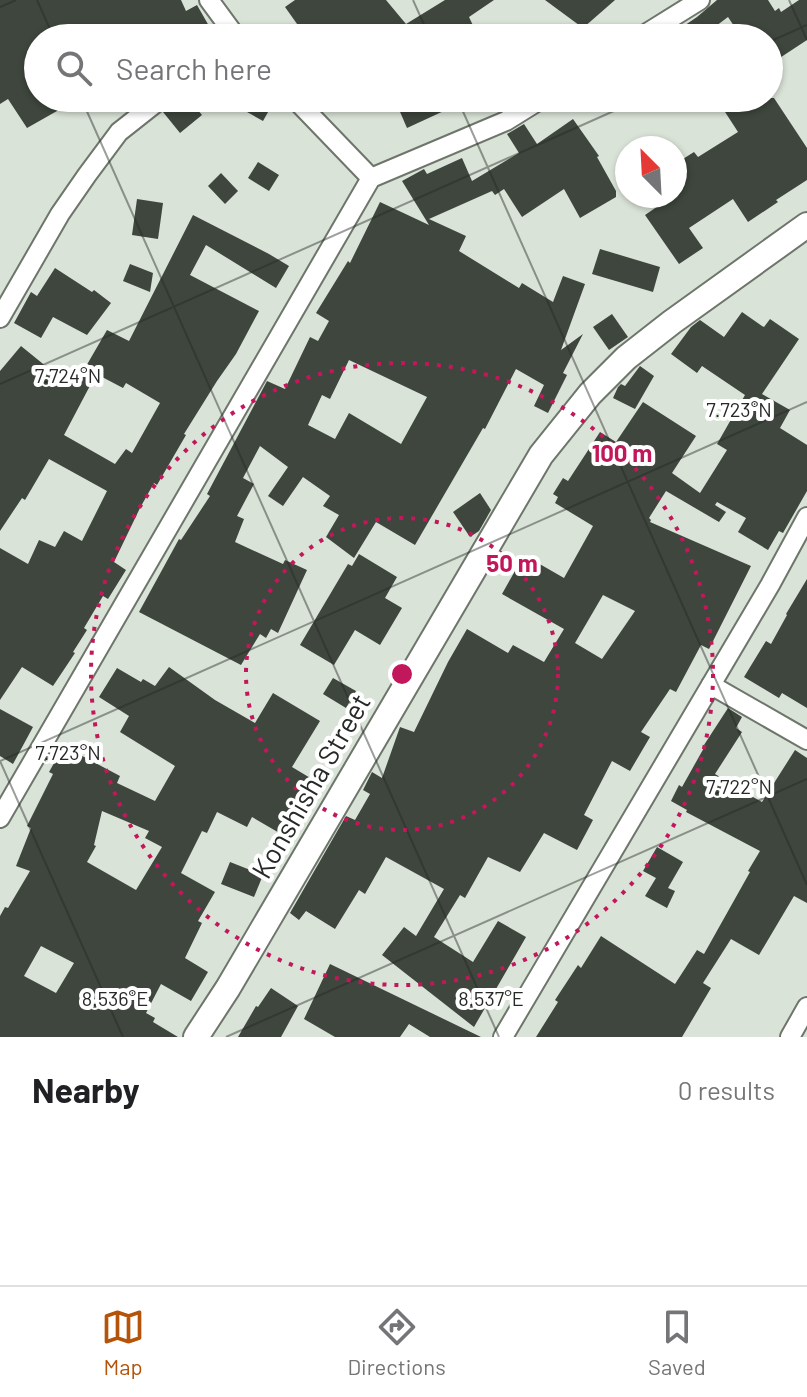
<!DOCTYPE html>
<html lang="en">
<head>
<meta charset="utf-8">
<style>
  body { margin:0; font-family:Barlow,sans-serif; background:#f2f2f2; color:#202124 }
  .compass { position:absolute; left:615px; top:136px; width:72px; height:72px; border-radius:50%; background:#fff; box-shadow:0 2px 6px #0004; rotate:336deg }
  .list { margin:0; padding:0; list-style:none }
  h2 { display:flex; justify-content:space-between; align-items:center; height:104px; margin:0; padding:0 32px; font-size:34px }
  h2 small { font-size:26px; font-weight:400; color:#757577 }
  .icon { flex:none; width:44px; height:44px; fill:none; stroke:currentColor; stroke-width:2; stroke-linecap:round; stroke-linejoin:round }
  .map { position:relative; flex:none; width:807px; height:1037px; overflow:hidden }
  .search { position:absolute; background:#fff; box-shadow:0 2px 6px #0004; left:24px; right:24px; top:24px; height:88px; display:flex; align-items:center; gap:20px; box-sizing:border-box; padding:0 28px; border-radius:44px; color:#757577; font-size:30px }
  .sheet { height:248px; background:#fff }
  nav { display:flex; justify-content:space-around; align-items:center; box-sizing:border-box; height:112px; border-top:2px solid #e0e0e0; background:#fff; font-size:22px; color:#757577 }
  nav a { display:grid; justify-items:center; gap:4px }
  nav .on { color:#b45309 }
  .map>svg:first-child { display:block }
  .building { fill:#3e463d; fill-rule:evenodd }
  .lines { fill:none; stroke-linecap:round; stroke-linejoin:round }
  .street-casing { stroke:#6e766c; stroke-width:22 }
  .secondary-casing { stroke:#6e766c; stroke-width:28 }
  .street { stroke:#fff; stroke-width:18 }
  .secondary { stroke:#fff; stroke-width:24 }
  .ticks { fill:none; stroke:#262a26; stroke-width:2; stroke-opacity:0.45 }
  .ring { fill:none; stroke:#c2185b; stroke-width:4; stroke-dasharray:4 8 }
  .labels { text-anchor:middle; stroke-width:8; stroke-linejoin:round; paint-order:stroke }
  .street-label { font-size:28px; fill:#262a26; stroke:#fff }
  .ticks-label { font-size:20px; text-anchor:middle; fill:#262a26; stroke:#fff; stroke-width:8; stroke-linejoin:round; paint-order:stroke }
  .centre { fill:#c2185b; stroke:#fff; stroke-width:4 }
  .ring-label { font-size:24px; text-anchor:middle; font-weight:bold; fill:#c2185b; stroke:#fff; stroke-width:8; stroke-linejoin:round; paint-order:stroke }
</style>
</head>
<body>
<div class="map">
<svg width="807" height="1037" viewBox="0 0 807 1037">
  <rect width="100%" height="100%" fill="#dae3d8"/>
  <g class="building">
    <path d="M 0,0 L 181,0 L 186,11 L 197,5 L 213,33 L 204,38 L 38,38 L 38,98 L 80,98 L 27,128 L 8,99 L 0,104 Z"/>
    <path d="M 295,0 L 386,0 L 406,24 L 445,0 L 494,0 L 469,17 L 479,38 L 307,38 L 285,7 Z"/>
    <path d="M 545,0 L 615,0 L 583,28 Z"/>
    <path d="M 717,0 L 768,0 L 775,11 L 779,8 L 781,12 L 799,0 L 807,0 L 807,40 L 769,65 L 769,38 L 742,38 L 728,17 L 700,38 L 666,38 L 697,17 Z"/>
    <path d="M 188,98 L 202,115 L 180,133 L 163,112 L 170,107 L 175,98 Z"/>
    <path d="M 222,98 L 276,98 L 263,121 Z"/>
    <path d="M 394,98 L 472,98 L 407,128 Z"/>
    <path d="M 716,98 L 774,98 L 807,148 L 807,180 L 776,200 L 778,202 L 748,222 L 733,199 L 689,228 L 703,248 L 679,264 L 645,215 L 683,189 L 675,176 L 675,164 L 694,152 L 698,157 L 738,132 Z"/>
    <path d="M 573,119 L 599,156 L 597,157 L 616,191 L 616,197 L 580,218 L 564,189 L 522,217 L 504,189 L 495,195 L 492,191 L 429,219 L 466,236 L 459,251 L 519,288 L 522,283 L 553,302 L 563,276 L 585,284 L 561,350 L 583,334 L 563,373 L 567,375 L 548,413 L 534,406 L 544,385 L 516,369 L 485,429 L 483,428 L 415,545 L 376,522 L 354,558 L 326,537 L 339,515 L 323,506 L 330,496 L 303,477 L 283,506 L 268,496 L 288,467 L 260,446 L 243,478 L 254,484 L 237,516 L 244,519 L 235,542 L 283,564 L 285,560 L 307,570 L 278,633 L 271,629 L 266,638 L 260,634 L 241,665 L 139,612 L 179,539 L 181,540 L 210,496 L 207,494 L 267,381 L 285,389 L 310,337 L 318,341 L 329,321 L 316,313 L 348,261 L 350,263 L 380,202 L 429,225 L 402,181 L 424,169 L 427,174 L 462,158 L 472,181 L 519,153 L 507,134 L 524,124 L 537,144 ZM 349,360 L 427,397 L 401,444 L 349,413 L 335,439 L 308,425 L 322,395 L 330,399 Z"/>
    <path d="M 258,162 L 279,175 L 269,191 L 248,178 Z"/>
    <path d="M 221,173 L 238,191 L 225,204 L 208,186 Z"/>
    <path d="M 137,199 L 163,203 L 158,239 L 132,235 Z"/>
    <path d="M 193,215 L 269,254 L 289,266 L 276,288 L 206,245 L 190,275 L 259,311 L 236,354 L 217,381 L 184,434 L 186,435 L 157,485 L 154,483 L 140,508 L 114,562 L 126,570 L 108,599 L 103,596 L 84,628 L 87,630 L 73,652 L 75,653 L 53,686 L 22,667 L 0,700 L 0,548 L 28,564 L 39,540 L 55,547 L 64,531 L 82,541 L 107,491 L 49,459 L 25,500 L 22,498 L 0,531 L 0,371 L 21,346 L 69,385 L 77,371 L 93,380 L 64,435 L 115,464 L 126,449 L 132,453 L 160,403 L 126,383 L 123,388 L 85,368 L 107,330 L 129,341 Z"/>
    <path d="M 600,249 L 660,267 L 653,292 L 592,274 Z"/>
    <path d="M 130,264 L 153,273 L 150,292 L 123,281 Z"/>
    <path d="M 55,268 L 92,292 L 94,290 L 111,303 L 87,335 L 53,317 L 41,338 L 14,323 L 31,292 L 37,296 Z"/>
    <path d="M 742,312 L 762,326 L 764,327 L 770,319 L 799,339 L 762,394 L 790,410 L 780,428 L 807,445 L 807,491 L 783,533 L 779,531 L 768,550 L 738,532 L 746,518 L 717,502 L 715,505 L 726,512 L 719,522 L 666,491 L 649,518 L 651,520 L 650,522 L 751,566 L 709,649 L 701,645 L 676,692 L 670,689 L 641,732 L 650,737 L 630,771 L 612,761 L 584,815 L 593,820 L 577,850 L 544,833 L 520,872 L 488,857 L 465,898 L 460,895 L 434,937 L 473,962 L 498,921 L 526,937 L 474,1027 L 382,955 L 404,927 L 416,936 L 444,889 L 386,857 L 365,894 L 359,890 L 335,929 L 306,911 L 299,920 L 290,913 L 346,816 L 355,820 L 370,794 L 363,790 L 372,772 L 382,778 L 400,727 L 414,732 L 448,662 L 467,629 L 508,653 L 513,645 L 544,662 L 564,629 L 502,594 L 524,555 L 564,578 L 593,526 L 555,503 L 558,497 L 553,494 L 563,478 L 568,481 L 600,432 L 616,442 L 643,402 L 696,436 L 672,473 L 700,493 L 727,450 L 717,444 L 745,395 L 702,366 L 697,373 L 671,354 L 691,327 L 700,320 L 724,337 ZM 603,595 L 635,611 L 602,659 L 575,643 Z"/>
    <path d="M 612,314 L 628,337 L 609,350 L 593,327 Z"/>
    <path d="M 640,366 L 654,376 L 635,409 L 613,398 L 618,387 L 621,384 L 625,386 Z"/>
    <path d="M 480,493 L 491,510 L 479,531 L 470,537 L 453,512 Z"/>
    <path d="M 359,554 L 397,577 L 385,598 L 402,608 L 380,645 L 355,630 L 334,665 L 300,645 L 348,564 L 352,566 Z"/>
    <path d="M 807,579 L 807,708 L 782,693 L 779,698 L 744,677 L 766,641 L 771,644 L 787,615 L 786,614 Z"/>
    <path d="M 169,667 L 215,700 L 255,723 L 273,693 L 320,721 L 292,767 L 312,779 L 294,810 L 302,814 L 288,838 L 252,817 L 247,827 L 217,812 L 207,833 L 202,831 L 181,873 L 215,892 L 198,921 L 202,923 L 185,958 L 208,972 L 191,1001 L 161,984 L 146,1013 L 155,1018 L 153,1022 L 178,1037 L 0,1037 L 0,916 L 5,907 L 8,908 L 30,871 L 16,866 L 31,828 L 27,826 L 53,774 L 49,772 L 58,756 L 63,759 L 69,749 L 120,776 L 117,783 L 155,801 L 175,766 L 120,732 L 129,716 L 99,697 L 117,668 L 141,682 L 143,679 L 155,686 ZM 102,811 L 149,831 L 145,838 L 162,847 L 136,890 L 87,862 L 96,846 L 94,845 ZM 41,946 L 74,963 L 56,993 L 24,976 Z"/>
    <path d="M 333,678 L 356,691 L 346,708 L 323,694 Z"/>
    <path d="M 728,708 L 742,717 L 736,728 L 742,732 L 715,774 L 727,781 L 726,782 L 762,802 L 795,750 L 807,758 L 807,903 L 794,896 L 759,955 L 731,939 L 703,983 L 711,988 L 682,1037 L 536,1037 L 558,1002 L 555,1000 L 578,965 L 581,968 L 601,936 L 675,984 L 697,950 L 704,954 L 750,872 L 748,871 L 760,851 L 686,812 L 687,810 L 671,801 L 679,785 L 682,787 L 705,746 L 704,745 Z"/>
    <path d="M 0,709 L 33,727 L 13,764 L 0,756 Z"/>
    <path d="M 657,847 L 683,862 L 668,888 L 675,891 L 667,908 L 645,896 L 656,878 L 643,871 Z"/>
    <path d="M 230,862 L 263,875 L 254,897 L 221,884 Z"/>
    <path d="M 330,964 L 481,1037 L 430,1037 L 409,1024 L 400,1037 L 335,1037 L 304,1019 Z"/>
    <path d="M 271,988 L 298,1006 L 281,1037 L 238,1037 L 256,1006 L 258,1007 Z"/>
  </g>
  <g class="lines">
    <defs>
      <g id="street">
        <path d="M 209,0 L 237,38"/>
        <path d="M 639,38 L 700,0"/>
        <path d="M 294,98 L 371,178"/>
        <path d="M 0,318 L 60,214 L 87,175 L 119,132 L 162,98"/>
        <path d="M 711,685 L 807,740"/>
        <path d="M 0,818 L 371,178 L 506,121 L 543,98"/>
        <path d="M 503,1037 L 770,585 L 807,517"/>
        <path d="M 790,1037 L 807,1007"/>
      </g>
      <path id="secondary" d="M 196,1037 L 228,988 L 541,455 L 590,394 L 626,358 L 672,322 L 807,225"/>
    </defs>
    <use href="#street" class="street-casing"/>
    <use href="#secondary" class="secondary-casing"/>
    <use href="#street" class="street"/>
    <use href="#secondary" class="secondary"/>
  </g>
  <path class="ticks" d="M 37,0 L 54,38M 413,0 L 430,38M 789,0 L 807,40M 0,7 L 16,0M 769,42 L 807,25M 81,98 L 499,1037M 457,98 L 807,885M 0,384 L 643,98M 0,761 L 123,1037M 0,761 L 807,402M 226,1037 L 807,779"/>
  <g class="ring">
    <circle cx="402" cy="674" r="156"/>
    <circle cx="402" cy="674" r="311"/>
  </g>
  <g class="labels">
    <g class="street-label">
      <text transform="translate(311 786) rotate(-60)" y="10">Konshisha Street</text>
    </g>
  </g>
  <g class="ticks-label">
    <text x="68" y="383">7.724°N</text>
    <text x="739" y="417">7.723°N</text>
    <text x="68" y="760">7.723°N</text>
    <text x="739" y="794">7.722°N</text>
    <text x="115" y="1006">8.536°E</text>
    <text x="491" y="1006">8.537°E</text>
  </g>
  <circle cx="402" cy="674" r="12" class="centre"/>
  <g class="ring-label">
    <text x="622" y="462">100 m</text>
    <text x="512" y="572">50 m</text>
  </g>
</svg>
<svg class="compass" viewBox="-18 -18 36 36"><path d="M0-13l5 13h-10z" fill="#e53935"/><path d="M0 13l5-13h-10z" fill="#757577"/></svg>
<div class="search"><svg class="icon" aria-label="search" viewBox="0 0 24 24"><circle cx="10" cy="10" r="6"/><path d="M15 15l6 6"/></svg>Search here</div>
</div>
<section class="sheet">
<h2>Nearby<small>0 results</small></h2>
<ul class="list">
</ul>
</section>
<nav>
<a class="on"><svg class="icon" aria-label="map" viewBox="0 0 24 24"><path d="M3 6l6-2 6 2 6-2v14l-6 2-6-2-6 2zM9 4v14M15 6v14"/></svg>Map</a>
<a><svg class="icon" aria-label="directions" viewBox="0 0 24 24"><path d="M12 3l9 9-9 9-9-9zM9 14v-3h6M13 9l2 2-2 2"/></svg>Directions</a>
<a><svg class="icon" aria-label="saved" viewBox="0 0 24 24"><path d="M7 4h10v16l-5-4-5 4z"/></svg>Saved</a>
</nav>
</body>
</html>
